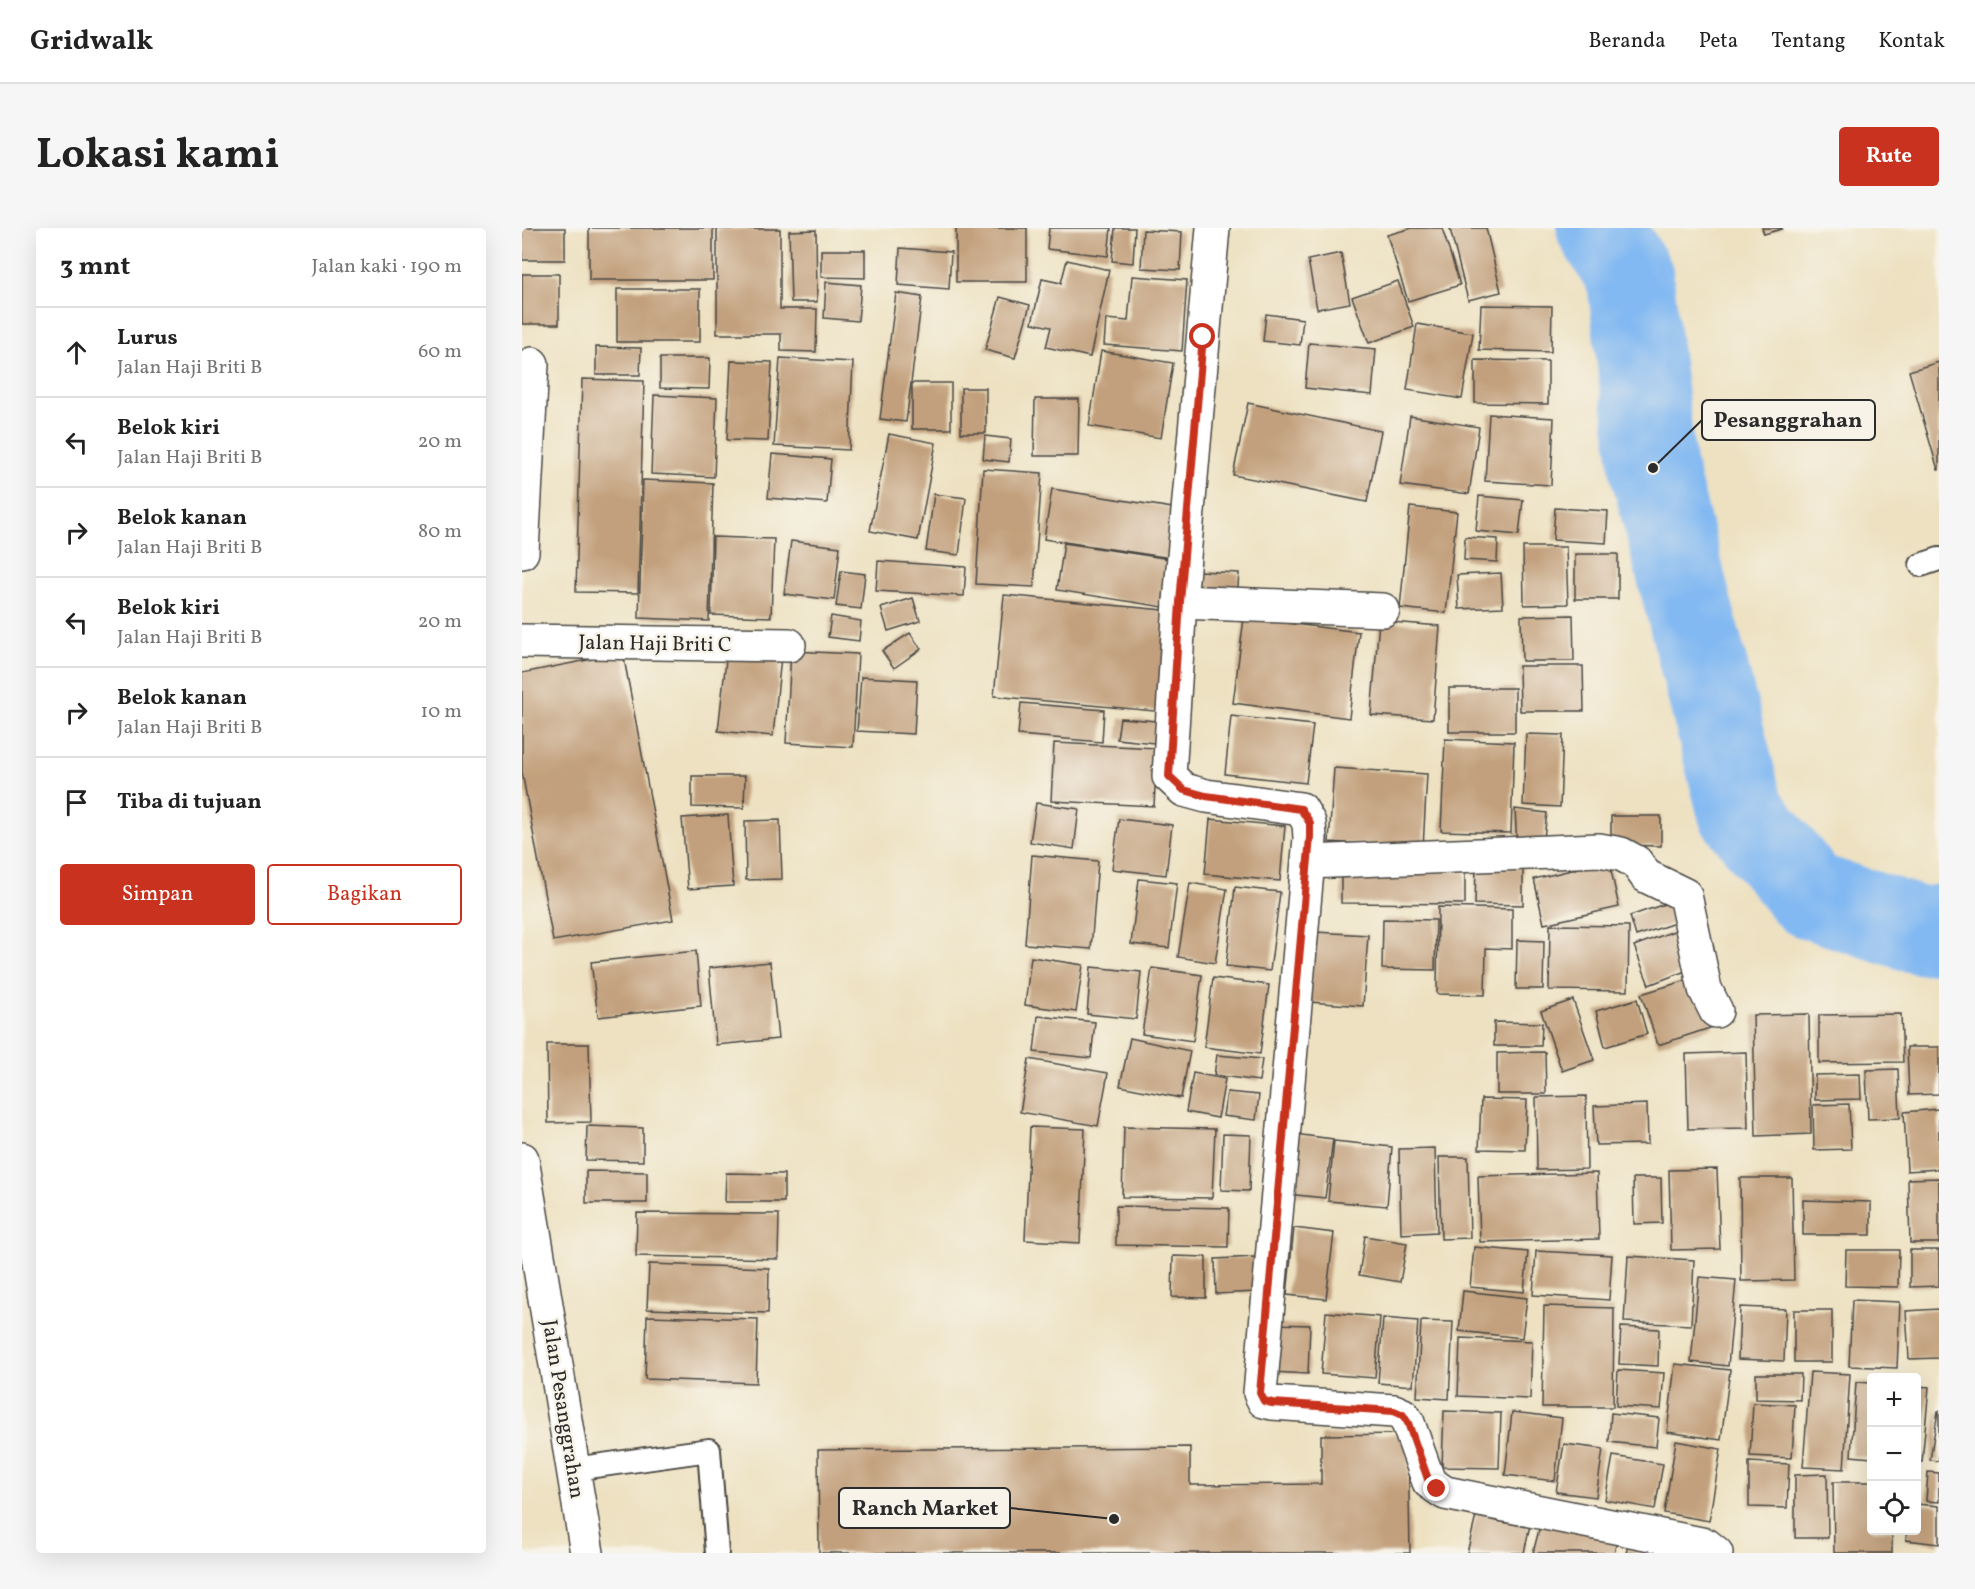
<!DOCTYPE html>
<html lang="id">
<head>
<meta charset="utf-8">
<style>
  body { margin:0; font-family:Vollkorn,serif; background:#f6f6f6; color:#222 }
  .controls { position:absolute; right:18px; bottom:18px; display:grid; overflow:hidden; border-radius:6px; box-shadow:0 6px 24px #0002 }
  .controls button { width:54px; height:54px; display:grid; place-items:center; padding:0; border:0; border-bottom:2px solid #e0e0e0; background:#fff; color:#222; font:30px sans-serif }
  .stop { position:absolute; width:18px; height:18px; margin:-14px; border:4px solid #c8321e; border-radius:50%; background:#fff }
  .stop.end { background:#c8321e; border-color:#fff; box-shadow:0 2px 6px #0008 }
  .list { margin:0; padding:0; list-style:none }
  h2 { display:flex; justify-content:space-between; align-items:center; height:78px; margin:0; padding:0 24px; font-size:26px }
  h2 small { font-size:20px; font-weight:400; color:#767676 }
  .list li { display:grid; grid-template-columns:39px 1fr auto; gap:18px; align-items:center; box-sizing:border-box; height:90px; padding:0 24px; border-top:2px solid #e0e0e0 }
  .list b { display:block; font-size:22px; white-space:nowrap }
  .list p { margin:0; font-size:20px; white-space:nowrap; color:#767676 }
  .list em { font-size:20px; font-style:normal; color:#767676 }
  .actions { display:flex; gap:12px; padding:18px 24px }
  .actions a { flex:1; padding:14px 0; border:2px solid #c8321e; border-radius:6px; text-align:center; font-size:21px; color:#c8321e }
  .actions .main { background:#c8321e; color:#fff }
  .icon { flex:none; width:33px; height:33px; fill:none; stroke:currentColor; stroke-width:2; stroke-linecap:round; stroke-linejoin:round }
  .map { position:relative; flex:none; width:1417px; height:1325px; overflow:hidden; border-radius:6px }
  header { display:flex; align-items:center; gap:36px; box-sizing:border-box; height:84px; padding:0 30px; background:#fff; border-bottom:2px solid #e0e0e0 }
  header strong { font-size:28px }
  nav { display:flex; gap:33px; margin-inline-start:auto; font-size:21px }
  .intro { display:flex; align-items:center; justify-content:space-between; box-sizing:border-box; height:144px; padding:0 36px }
  h1 { margin:0; font-size:42px }
  .button { padding:15px 27px; border-radius:6px; background:#c8321e; color:#fff; font-size:21px; font-weight:700 }
  main { display:flex; gap:36px; padding:0 36px }
  aside { flex:1; background:#fff; border-radius:6px; box-shadow:0 6px 24px #0002 }
  .map>svg:first-child { display:block }
  .lines { fill:none; stroke-linecap:round; stroke-linejoin:round }
  .river { stroke:#83b9f2; stroke-width:87 }
  .building { fill:#c2a07d }
  .lane-casing { stroke:#484642; stroke-width:26 }
  .street-casing { stroke:#484642; stroke-width:36 }
  .secondary-casing { stroke:#484642; stroke-width:36 }
  .lane { stroke:#fff; stroke-width:22 }
  .street { stroke:#fff; stroke-width:33 }
  .secondary { stroke:#fff; stroke-width:33 }
  .route { stroke:#c8321e; stroke-width:8 }
  .labels { text-anchor:middle; stroke-width:5; stroke-linejoin:round; paint-order:stroke }
  .street-label { font-size:21px; fill:#2b2b2b; stroke:#f7f3e8 }
  .leader { fill:none; stroke:#2b2b2b; stroke-width:2 }
  .callout-dot { fill:#2b2b2b; stroke:#f7f3e8; stroke-width:2 }
  .callout { fill:#f7f3e8; stroke:#2b2b2b; stroke-width:2 }
  .callout-label { font-size:22px; text-anchor:middle; font-weight:bold; fill:#2b2b2b }
</style>
</head>
<body>
<header>
<strong>Gridwalk</strong>
<nav><a>Beranda</a><a>Peta</a><a>Tentang</a><a>Kontak</a></nav>
</header>
<div class="intro"><h1>Lokasi kami</h1><a class="button">Rute</a></div>
<main>
<aside>
<h2>3 mnt<small>Jalan kaki · 190 m</small></h2>
<ul class="list">
<li><svg class="icon" aria-label="ahead" viewBox="0 0 24 24"><path d="M12 20V5M6 11l6-6 6 6"/></svg><div><b>Lurus</b><p>Jalan Haji Briti B</p></div><em>60 m</em></li>
<li><svg class="icon" aria-label="left" viewBox="0 0 24 24"><path d="M17 20v-9H6M10 6l-5 5 5 5"/></svg><div><b>Belok kiri</b><p>Jalan Haji Briti B</p></div><em>20 m</em></li>
<li><svg class="icon" aria-label="right" viewBox="0 0 24 24"><path d="M7 20v-9h11M14 6l5 5-5 5"/></svg><div><b>Belok kanan</b><p>Jalan Haji Briti B</p></div><em>80 m</em></li>
<li><svg class="icon" aria-label="left" viewBox="0 0 24 24"><path d="M17 20v-9H6M10 6l-5 5 5 5"/></svg><div><b>Belok kiri</b><p>Jalan Haji Briti B</p></div><em>20 m</em></li>
<li><svg class="icon" aria-label="right" viewBox="0 0 24 24"><path d="M7 20v-9h11M14 6l5 5-5 5"/></svg><div><b>Belok kanan</b><p>Jalan Haji Briti B</p></div><em>10 m</em></li>
<li><svg class="icon" aria-label="arrive" viewBox="0 0 24 24"><path d="M6 21V4h12l-3 4 3 4H6"/></svg><div><b>Tiba di tujuan</b></div></li>
</ul>
<div class="actions"><a class="main">Simpan</a><a>Bagikan</a></div>
</aside>
<div class="map">
<svg width="1417" height="1325" viewBox="0 0 1417 1325">
  <rect width="100%" height="100%" fill="#f7f3e8"/>
  <filter id="ink" filterUnits="userSpaceOnUse"><feTurbulence type="fractalNoise" baseFrequency=".0167" numOctaves="2"/><feDisplacementMap in="SourceGraphic" scale="12" xChannelSelector="R" yChannelSelector="G"/><feConvolveMatrix kernelMatrix="1 2 1 2 8 2 1 2 1" color-interpolation-filters="sRGB"/></filter>
  <filter id="wash" filterUnits="userSpaceOnUse"><feTurbulence type="fractalNoise" baseFrequency=".008" numOctaves="4" result="noise"/><feDisplacementMap in="SourceGraphic" scale="24" xChannelSelector="R" yChannelSelector="G"/><feGaussianBlur stdDeviation="1.35" result="paint"/><feColorMatrix in="noise" values="0 0 0 0 0 0 0 0 0 0 0 0 0 0 0 0 0 1.4 0 .05"/><feComposite in="paint" operator="in"/></filter>
  <g filter="url(#wash)">
    <rect width="100%" height="100%" fill="#ede1c1"/>
    <g class="lines">
      <path class="river" d="M 1078,0 L 1108,49 L 1131,240 L 1219,583 L 1287,667 L 1399,703 L 1417,700"/>
    </g>
    <g id="blocks">
      <g class="building">
        <rect x="0" y="0" width="43" height="32"/>
        <rect x="67" y="0" width="124" height="52"/>
        <rect x="434" y="0" width="71" height="54"/>
        <path d="M 527,0 L 589,0 L 586,28 L 525,21 Z"/>
        <path d="M 593,0 L 613,0 L 611,35 L 590,33 Z"/>
        <path d="M 890,0 L 920,0 L 938,57 L 886,73 L 865,7 Z"/>
        <path d="M 933,0 L 964,0 L 979,64 L 946,72 L 928,1 Z"/>
        <path d="M 1240,0 L 1260,0 L 1260,1 L 1242,6 Z"/>
        <path d="M 195,1 L 258,1 L 258,81 L 295,81 L 294,124 L 259,123 L 259,106 L 195,106 Z"/>
        <path d="M 294,2 L 295,74 L 269,74 L 267,3 Z"/>
        <path d="M 621,2 L 660,4 L 658,42 L 619,40 Z"/>
        <path d="M 378,20 L 429,24 L 427,61 L 376,57 Z"/>
        <path d="M 299,22 L 343,22 L 343,50 L 299,49 Z"/>
        <path d="M 819,25 L 828,75 L 795,81 L 786,32 Z"/>
        <path d="M 545,32 L 587,42 L 568,129 L 524,119 L 529,99 L 510,95 L 520,51 L 539,55 Z"/>
        <rect x="0" y="46" width="37" height="50"/>
        <path d="M 610,48 L 665,52 L 660,123 L 582,117 L 584,91 L 606,93 Z"/>
        <path d="M 876,53 L 892,99 L 847,115 L 830,69 Z"/>
        <path d="M 304,54 L 339,57 L 336,93 L 302,90 Z"/>
        <rect x="95" y="61" width="83" height="53"/>
        <path d="M 374,65 L 400,69 L 384,194 L 358,191 Z"/>
        <path d="M 478,69 L 508,77 L 493,130 L 463,122 Z"/>
        <path d="M 959,77 L 1030,78 L 1029,124 L 957,122 Z"/>
        <path d="M 744,86 L 781,91 L 778,117 L 741,113 Z"/>
        <path d="M 895,96 L 951,105 L 940,171 L 885,162 Z"/>
        <path d="M 787,115 L 854,121 L 850,167 L 783,160 Z"/>
        <path d="M 74,119 L 119,120 L 118,147 L 74,147 Z"/>
        <path d="M 579,123 L 651,135 L 639,210 L 567,198 Z"/>
        <path d="M 138,130 L 188,130 L 187,161 L 138,160 Z"/>
        <path d="M 258,130 L 331,134 L 327,222 L 252,218 Z"/>
        <path d="M 953,132 L 1026,133 L 1026,176 L 953,175 Z"/>
        <path d="M 209,133 L 250,134 L 246,213 L 205,212 Z"/>
        <path d="M 1417,134 L 1417,242 L 1416,242 L 1387,143 Z"/>
        <path d="M 60,151 L 122,153 L 116,365 L 54,364 Z"/>
        <rect x="390" y="155" width="39" height="46"/>
        <rect x="439" y="160" width="25" height="45"/>
        <path d="M 132,167 L 195,170 L 192,249 L 129,246 Z"/>
        <path d="M 513,171 L 557,171 L 556,228 L 512,228 Z"/>
        <path d="M 726,175 L 859,203 L 845,274 L 711,247 Z"/>
        <path d="M 967,186 L 1032,190 L 1029,257 L 963,253 Z"/>
        <path d="M 888,188 L 957,199 L 947,266 L 878,257 Z"/>
        <path d="M 367,206 L 414,215 L 396,312 L 348,303 Z"/>
        <path d="M 463,208 L 489,211 L 487,234 L 461,231 Z"/>
        <path d="M 250,226 L 309,231 L 305,275 L 246,270 Z"/>
        <path d="M 461,241 L 520,245 L 512,359 L 454,356 Z"/>
        <path d="M 121,252 L 191,255 L 187,393 L 117,390 Z"/>
        <path d="M 530,261 L 663,282 L 656,331 L 522,311 Z"/>
        <path d="M 412,266 L 444,270 L 437,327 L 404,323 Z"/>
        <path d="M 957,268 L 1001,272 L 997,307 L 954,303 Z"/>
        <path d="M 888,279 L 935,284 L 924,385 L 878,380 Z"/>
        <path d="M 1033,280 L 1086,283 L 1084,315 L 1031,312 Z"/>
        <path d="M 191,309 L 252,311 L 249,389 L 189,387 Z"/>
        <path d="M 943,309 L 976,311 L 975,334 L 942,332 Z"/>
        <path d="M 269,313 L 318,319 L 312,372 L 262,366 Z"/>
        <path d="M 542,315 L 648,331 L 641,379 L 535,362 Z"/>
        <path d="M 1001,319 L 1044,319 L 1046,376 L 1002,377 Z"/>
        <rect x="1053" y="326" width="43" height="45"/>
        <path d="M 356,333 L 444,339 L 442,368 L 354,363 Z"/>
        <path d="M 319,343 L 343,346 L 339,381 L 314,378 Z"/>
        <path d="M 676,343 L 717,345 L 715,370 L 675,368 Z"/>
        <path d="M 979,345 L 981,379 L 937,381 L 935,347 Z"/>
        <path d="M 482,367 L 652,383 L 643,484 L 472,468 Z"/>
        <path d="M 391,370 L 398,393 L 366,403 L 359,380 Z"/>
        <path d="M 1051,387 L 1052,433 L 1000,433 L 999,388 Z"/>
        <path d="M 309,388 L 339,393 L 337,413 L 306,409 Z"/>
        <path d="M 722,390 L 837,404 L 827,490 L 711,475 Z"/>
        <path d="M 857,393 L 918,398 L 911,491 L 849,487 Z"/>
        <path d="M 388,405 L 399,421 L 372,440 L 360,423 Z"/>
        <path d="M 205,423 L 259,429 L 251,508 L 196,503 Z"/>
        <path d="M 269,423 L 336,426 L 331,519 L 264,515 Z"/>
        <path d="M 101,425 L 151,692 L 31,713 L 0,544 L 0,445 Z"/>
        <path d="M 997,438 L 1061,438 L 1062,483 L 998,483 Z"/>
        <path d="M 339,449 L 395,452 L 392,506 L 335,503 Z"/>
        <rect x="927" y="460" width="66" height="44"/>
        <path d="M 499,475 L 582,482 L 580,514 L 496,507 Z"/>
        <path d="M 709,488 L 791,497 L 784,555 L 703,546 Z"/>
        <path d="M 598,490 L 634,493 L 632,515 L 595,511 Z"/>
        <path d="M 1004,506 L 1041,507 L 1038,579 L 1001,577 Z"/>
        <path d="M 923,511 L 992,514 L 989,605 L 919,603 Z"/>
        <path d="M 532,515 L 635,520 L 632,578 L 529,573 Z"/>
        <path d="M 812,540 L 905,546 L 901,620 L 807,614 Z"/>
        <path d="M 170,548 L 223,548 L 222,580 L 170,579 Z"/>
        <path d="M 514,575 L 557,581 L 552,621 L 508,614 Z"/>
        <path d="M 993,581 L 1025,585 L 1021,618 L 995,618 Z"/>
        <path d="M 206,587 L 211,658 L 166,661 L 160,590 Z"/>
        <path d="M 1089,588 L 1139,588 L 1139,618 L 1089,617 Z"/>
        <path d="M 597,591 L 650,597 L 644,647 L 590,641 Z"/>
        <path d="M 688,591 L 763,598 L 758,653 L 683,646 Z"/>
        <path d="M 258,592 L 260,651 L 224,652 L 223,593 Z"/>
        <path d="M 510,627 L 576,633 L 569,721 L 503,716 Z"/>
        <path d="M 1087,633 L 1097,679 L 1022,696 L 1012,651 Z"/>
        <path d="M 954,639 L 1001,640 L 1001,677 L 953,676 Z"/>
        <path d="M 819,642 L 943,644 L 943,676 L 819,675 Z"/>
        <path d="M 617,651 L 655,655 L 647,720 L 609,716 Z"/>
        <path d="M 668,655 L 705,661 L 693,735 L 656,729 Z"/>
        <path d="M 713,659 L 758,664 L 748,743 L 704,738 Z"/>
        <path d="M 1157,671 L 1165,691 L 1114,708 L 1108,688 Z"/>
        <path d="M 916,679 L 990,681 L 990,721 L 964,720 L 963,767 L 915,766 Z"/>
        <path d="M 861,691 L 914,692 L 913,742 L 860,741 Z"/>
        <path d="M 1028,697 L 1107,698 L 1106,763 L 1027,762 Z"/>
        <path d="M 1160,700 L 1174,739 L 1127,757 L 1112,718 Z"/>
        <path d="M 793,704 L 846,707 L 841,778 L 787,774 Z"/>
        <path d="M 995,712 L 1022,713 L 1021,761 L 994,761 Z"/>
        <path d="M 174,723 L 179,778 L 76,789 L 69,734 Z"/>
        <path d="M 509,729 L 561,737 L 554,784 L 503,777 Z"/>
        <path d="M 248,734 L 256,811 L 194,817 L 187,740 Z"/>
        <path d="M 569,739 L 619,744 L 614,791 L 565,786 Z"/>
        <path d="M 630,740 L 680,747 L 671,813 L 620,806 Z"/>
        <path d="M 1175,749 L 1191,799 L 1136,817 L 1119,766 Z"/>
        <path d="M 691,750 L 747,757 L 738,826 L 682,819 Z"/>
        <path d="M 1115,771 L 1125,806 L 1083,819 L 1074,783 Z"/>
        <path d="M 1051,772 L 1072,832 L 1040,843 L 1019,783 Z"/>
        <path d="M 1287,786 L 1289,906 L 1234,908 L 1231,787 Z"/>
        <path d="M 1379,786 L 1381,834 L 1297,835 L 1297,787 Z"/>
        <path d="M 516,788 L 573,794 L 569,830 L 512,824 Z"/>
        <path d="M 972,794 L 1020,795 L 1019,818 L 972,818 Z"/>
        <path d="M 608,810 L 668,823 L 659,870 L 598,858 Z"/>
        <path d="M 25,816 L 67,816 L 69,894 L 26,895 Z"/>
        <path d="M 1385,819 L 1417,819 L 1417,866 L 1387,867 Z"/>
        <path d="M 1023,824 L 1024,866 L 975,866 L 975,825 Z"/>
        <path d="M 1224,824 L 1226,900 L 1166,901 L 1164,826 Z"/>
        <path d="M 695,827 L 740,831 L 737,853 L 692,847 Z"/>
        <path d="M 507,831 L 586,845 L 576,898 L 498,884 Z"/>
        <path d="M 1376,841 L 1378,890 L 1346,891 L 1344,842 Z"/>
        <path d="M 671,845 L 703,851 L 696,890 L 664,884 Z"/>
        <path d="M 1338,846 L 1339,871 L 1293,872 L 1293,847 Z"/>
        <path d="M 705,864 L 737,867 L 734,892 L 701,888 Z"/>
        <path d="M 1064,868 L 1065,941 L 1015,942 L 1014,869 Z"/>
        <path d="M 959,871 L 1005,872 L 1003,922 L 957,921 Z"/>
        <path d="M 1125,876 L 1126,916 L 1074,917 L 1072,878 Z"/>
        <path d="M 1327,876 L 1329,921 L 1292,922 L 1291,877 Z"/>
        <path d="M 1417,881 L 1417,941 L 1385,943 L 1382,884 Z"/>
        <path d="M 65,898 L 121,900 L 121,933 L 64,932 Z"/>
        <path d="M 508,899 L 563,901 L 558,1015 L 503,1012 Z"/>
        <path d="M 602,899 L 693,901 L 690,970 L 600,969 Z"/>
        <path d="M 701,906 L 729,907 L 727,963 L 699,962 Z"/>
        <path d="M 772,906 L 811,911 L 803,970 L 765,966 Z"/>
        <path d="M 812,913 L 870,919 L 865,978 L 806,973 Z"/>
        <path d="M 913,920 L 915,1004 L 879,1006 L 877,921 Z"/>
        <path d="M 917,929 L 946,929 L 948,1010 L 919,1011 Z"/>
        <path d="M 1195,941 L 1198,1021 L 1149,1022 L 1147,942 Z"/>
        <path d="M 64,943 L 125,944 L 125,975 L 64,975 Z"/>
        <path d="M 204,945 L 262,946 L 262,974 L 203,974 Z"/>
        <path d="M 1075,945 L 1077,1011 L 958,1014 L 956,948 Z"/>
        <path d="M 1111,950 L 1139,950 L 1140,995 L 1112,996 Z"/>
        <path d="M 1218,950 L 1270,950 L 1272,1052 L 1219,1053 Z"/>
        <path d="M 1417,950 L 1417,1015 L 1388,1015 L 1386,951 Z"/>
        <path d="M 1281,972 L 1349,974 L 1349,1007 L 1281,1007 Z"/>
        <path d="M 594,978 L 707,980 L 706,1019 L 594,1017 Z"/>
        <path d="M 115,985 L 257,986 L 256,1031 L 114,1028 Z"/>
        <path d="M 772,1000 L 812,1005 L 804,1071 L 765,1067 Z"/>
        <path d="M 843,1008 L 885,1015 L 878,1054 L 837,1047 Z"/>
        <path d="M 952,1019 L 1006,1024 L 1002,1064 L 948,1059 Z"/>
        <path d="M 1324,1022 L 1377,1022 L 1376,1059 L 1323,1058 Z"/>
        <path d="M 1388,1022 L 1417,1022 L 1417,1058 L 1388,1059 Z"/>
        <path d="M 1014,1023 L 1090,1027 L 1087,1072 L 1011,1067 Z"/>
        <path d="M 651,1028 L 684,1029 L 684,1070 L 650,1069 Z"/>
        <path d="M 1106,1028 L 1172,1032 L 1169,1097 L 1102,1094 Z"/>
        <path d="M 733,1029 L 734,1064 L 694,1066 L 693,1031 Z"/>
        <path d="M 127,1036 L 247,1040 L 246,1085 L 125,1081 Z"/>
        <path d="M 1177,1049 L 1214,1052 L 1206,1138 L 1169,1134 Z"/>
        <path d="M 941,1063 L 1005,1070 L 1000,1110 L 937,1103 Z"/>
        <path d="M 1330,1072 L 1378,1074 L 1375,1140 L 1327,1138 Z"/>
        <path d="M 1022,1078 L 1092,1080 L 1091,1179 L 1020,1179 Z"/>
        <path d="M 1218,1079 L 1264,1081 L 1262,1133 L 1216,1131 Z"/>
        <path d="M 1417,1081 L 1417,1130 L 1387,1131 L 1384,1083 Z"/>
        <rect x="1272" y="1082" width="38" height="52"/>
        <path d="M 804,1084 L 858,1089 L 853,1150 L 799,1146 Z"/>
        <path d="M 125,1088 L 236,1091 L 234,1155 L 123,1151 Z"/>
        <path d="M 861,1090 L 896,1093 L 891,1158 L 856,1155 Z"/>
        <path d="M 899,1093 L 931,1094 L 927,1171 L 895,1169 Z"/>
        <path d="M 751,1096 L 788,1097 L 786,1146 L 750,1144 Z"/>
        <path d="M 1099,1099 L 1137,1101 L 1136,1138 L 1097,1136 Z"/>
        <path d="M 938,1110 L 1010,1113 L 1008,1171 L 936,1168 Z"/>
        <path d="M 1153,1136 L 1208,1142 L 1199,1212 L 1145,1204 Z"/>
        <path d="M 1096,1142 L 1142,1145 L 1139,1181 L 1094,1178 Z"/>
        <path d="M 1288,1144 L 1328,1146 L 1322,1241 L 1281,1239 Z"/>
        <path d="M 1234,1146 L 1279,1146 L 1278,1172 L 1234,1171 Z"/>
        <path d="M 1334,1154 L 1350,1155 L 1350,1230 L 1329,1228 Z"/>
        <path d="M 1394,1158 L 1407,1159 L 1400,1234 L 1394,1234 Z"/>
        <path d="M 1231,1175 L 1273,1177 L 1270,1230 L 1228,1228 Z"/>
        <path d="M 922,1183 L 979,1185 L 977,1240 L 920,1239 Z"/>
        <path d="M 1416,1183 L 1417,1183 L 1417,1233 L 1408,1232 Z"/>
        <path d="M 990,1184 L 1040,1190 L 1033,1253 L 983,1247 Z"/>
        <path d="M 1089,1185 L 1137,1190 L 1134,1219 L 1087,1214 Z"/>
        <path d="M 886,1206 L 888,1325 L 297,1325 L 296,1222 L 668,1219 L 668,1257 L 799,1256 L 799,1207 Z"/>
        <path d="M 1154,1213 L 1199,1221 L 1187,1293 L 1142,1285 Z"/>
        <path d="M 1042,1216 L 1081,1221 L 1074,1269 L 1034,1264 Z"/>
        <path d="M 1091,1228 L 1141,1236 L 1133,1281 L 1083,1272 Z"/>
        <path d="M 1227,1234 L 1267,1236 L 1265,1280 L 1227,1279 Z"/>
        <path d="M 1406,1244 L 1417,1245 L 1417,1274 L 1404,1273 Z"/>
        <path d="M 1305,1246 L 1306,1310 L 1273,1310 L 1273,1247 Z"/>
        <path d="M 1311,1254 L 1350,1254 L 1350,1302 L 1370,1302 L 1370,1325 L 1312,1325 Z"/>
        <path d="M 1394,1276 L 1417,1278 L 1417,1316 L 1384,1312 L 1386,1302 L 1394,1302 Z"/>
        <path d="M 956,1280 L 1009,1292 L 1002,1325 L 945,1325 Z"/>
        <path d="M 1020,1290 L 1096,1308 L 1092,1325 L 1011,1325 Z"/>
        <path d="M 1108,1310 L 1169,1325 L 1104,1325 Z"/>
      </g>
    </g>
  </g>
  <g filter="url(#ink)">
    <use href="#blocks" fill-opacity="0" stroke="#484642" stroke-width="1.5"/>
    <g class="lines">
      <defs>
        <g id="lane">
          <path d="M 1399,337 L 1417,331"/>
          <path d="M 52,1241 L 187,1222 L 195,1325"/>
        </g>
        <g id="street">
          <path d="M 691,0 L 658,374 L 647,548 L 662,562 L 684,568 L 779,581 L 787,595 L 788,610 L 738,1165 L 742,1173 L 750,1175 L 872,1183 L 881,1187 L 886,1195 L 907,1254 L 923,1265 L 1184,1317 L 1194,1325"/>
          <path d="M 0,324 L 10,136"/>
          <path d="M 658,374 L 861,382"/>
          <path d="M 0,413 L 267,417"/>
          <path d="M 786,634 L 1077,622 L 1099,626 L 1114,634 L 1124,648 L 1163,667 L 1183,761 L 1194,783"/>
        </g>
        <path id="secondary" d="M 0,931 L 65,1325"/>
      </defs>
      <use href="#lane" class="lane-casing"/>
      <use href="#street" class="street-casing"/>
      <use href="#secondary" class="secondary-casing"/>
      <use href="#lane" class="lane"/>
      <use href="#street" class="street"/>
      <use href="#secondary" class="secondary"/>
    </g>
  </g>
  <g class="lines" filter="url(#ink)">
    <path class="route" d="M 681,109 L 658,374 L 647,548 L 662,562 L 684,568 L 779,581 L 788,595 L 788,609 L 738,1165 L 742,1173 L 750,1175 L 872,1183 L 881,1187 L 886,1195 L 907,1254 L 915,1261"/>
  </g>
  <g class="labels">
    <g class="street-label">
      <text transform="translate(133 415) rotate(1)" y="7">Jalan Haji Briti C</text>
      <text transform="translate(42 1181) rotate(81)" y="7">Jalan Pesanggrahan</text>
    </g>
  </g>
  <path class="leader" d="M1131 240L1180 192M592 1291L488 1280"/>
  <g class="callout-dot">
    <circle cx="1131" cy="240" r="6"/>
    <circle cx="592" cy="1291" r="6"/>
  </g>
  <g class="callout">
    <rect x="1180" y="172" width="173" height="40" rx="6"/>
    <rect x="317" y="1260" width="171" height="40" rx="6"/>
  </g>
  <g class="callout-label">
    <text x="1266" y="199">Pesanggrahan</text>
    <text x="403" y="1287">Ranch Market</text>
  </g>
</svg>
<div class="controls">
<button>+</button>
<button>−</button>
<button><svg class="icon" aria-label="locate" viewBox="0 0 24 24"><circle cx="12" cy="12" r="6"/><path d="M12 2v4M12 18v4M2 12h4M18 12h4"/></svg></button>
</div>
<div class="stop" style="left:681px;top:109px"></div>
<div class="stop end" style="left:915px;top:1261px"></div>
</div>
</main>
</body>
</html>
